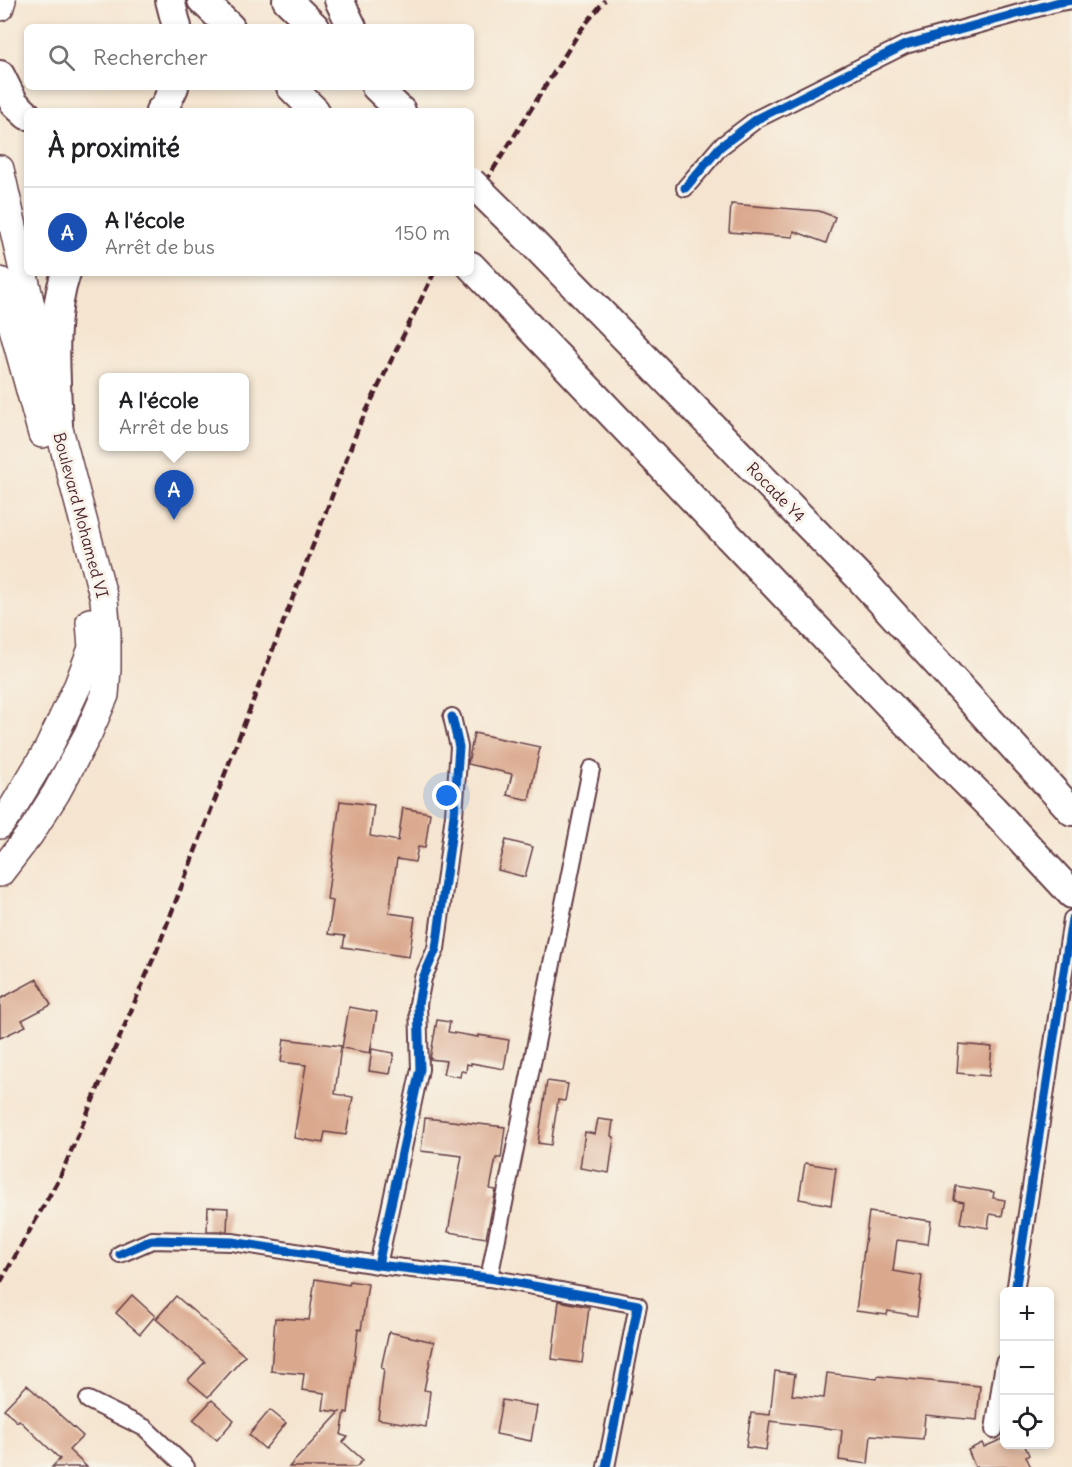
<!DOCTYPE html>
<html lang="fr">
<head>
<meta charset="utf-8">
<style>
  body { margin:0; font-family:Delius,sans-serif; background:#f2f2f2; color:#202124 }
  .controls { position:absolute; right:18px; bottom:18px; display:grid; overflow:hidden; border-radius:9px; box-shadow:0 3px 9px #0003 }
  .controls button { width:54px; height:54px; display:grid; place-items:center; padding:0; border:0; border-bottom:2px solid #e0e0e0; background:#fff; color:#202124; font:30px sans-serif }
  .you { position:absolute; left:447px; top:796px; width:21px; height:21px; margin:-15px; border:4px solid #fff; border-radius:50%; background:#1a73e8; box-shadow:0 0 0 9px #1a73e833 }
  .badge { display:grid; place-items:center; width:39px; height:39px; border-radius:50%; background:#c8321e; color:#fff; font-size:20px; font-weight:700 }
  .pin { position:absolute; translate:-50% -50px; filter:drop-shadow(0 2px 3px #0008) }
  .pin::after { content:''; position:absolute; top:32px; width:21px; height:18px; background:inherit; clip-path:polygon(0 0,100% 0,50% 100%) }
  .popup { position:absolute; left:99px; top:373px; width:150px; height:78px; box-sizing:border-box; display:grid; place-content:center; border-radius:9px; background:#fff; filter:drop-shadow(0 2px 4px #0005); font-size:20px; white-space:nowrap; color:#757577 }
  .popup b { font-size:22px; color:#202124 }
  .popup::after { content:''; position:absolute; left:50%; top:100%; margin-left:-12px; border:12px solid transparent; border-top-color:#fff }
  .list { margin:0; padding:0; list-style:none }
  h2 { display:flex; justify-content:space-between; align-items:center; height:78px; margin:0; padding:0 24px; font-size:26px }
  h2 small { font-size:20px; font-weight:400; color:#757577 }
  .list li { display:grid; grid-template-columns:39px 1fr auto; gap:18px; align-items:center; box-sizing:border-box; height:90px; padding:0 24px; border-top:2px solid #e0e0e0 }
  .list b { display:block; font-size:22px; white-space:nowrap }
  .list p { margin:0; font-size:20px; white-space:nowrap; color:#757577 }
  .list em { font-size:20px; font-style:normal; color:#757577 }
  .icon { flex:none; width:33px; height:33px; fill:none; stroke:currentColor; stroke-width:2; stroke-linecap:round; stroke-linejoin:round }
  .map { position:relative; flex:none; width:1072px; height:1467px; overflow:hidden }
  .search { position:absolute; background:#fff; box-shadow:0 3px 9px #0003; left:24px; top:24px; width:450px; height:66px; display:flex; align-items:center; gap:15px; box-sizing:border-box; padding:0 21px; border-radius:9px; color:#757577; font-size:22px }
  .panel { position:absolute; background:#fff; box-shadow:0 3px 9px #0003; left:24px; top:108px; width:450px; height:168px; border-radius:9px }
  .map>svg:first-child { display:block }
  .building { fill:#daa88d }
  .lines { fill:none; stroke-linecap:round; stroke-linejoin:round }
  .minor-casing { stroke:#643d44; stroke-width:20 }
  .primary-casing { stroke:#643d44; stroke-width:30 }
  .trunk-casing { stroke:#643d44; stroke-width:32 }
  .minor { stroke:#fff; stroke-width:16 }
  .primary { stroke:#fff; stroke-width:27 }
  .trunk { stroke:#fff; stroke-width:28 }
  .rail { stroke:#4a1f2b; stroke-width:4.5; stroke-dasharray:9 4.5; stroke-linecap:butt }
  .trunk-bridge-casing { stroke:#643d44; stroke-width:32; stroke-linecap:butt }
  .trunk-bridge { stroke:#fff; stroke-width:28 }
  .cycleway-casing { stroke:#f7f3e8; stroke-width:13 }
  .cycleway { stroke:#0057b8; stroke-width:9 }
  .labels { text-anchor:middle; stroke-width:6; stroke-linejoin:round; paint-order:stroke }
  .street-label { font-size:16px; fill:#4a1f2b; stroke:#f7f3e8 }
</style>
</head>
<body>
<div class="map">
<svg width="1072" height="1467" viewBox="0 0 1072 1467">
  <rect width="100%" height="100%" fill="#f7f3e8"/>
  <filter id="ink" filterUnits="userSpaceOnUse"><feTurbulence type="fractalNoise" baseFrequency=".0167" numOctaves="2"/><feDisplacementMap in="SourceGraphic" scale="12" xChannelSelector="R" yChannelSelector="G"/><feConvolveMatrix kernelMatrix="1 2 1 2 8 2 1 2 1" color-interpolation-filters="sRGB"/></filter>
  <filter id="wash" filterUnits="userSpaceOnUse"><feTurbulence type="fractalNoise" baseFrequency=".008" numOctaves="4" result="noise"/><feDisplacementMap in="SourceGraphic" scale="24" xChannelSelector="R" yChannelSelector="G"/><feGaussianBlur stdDeviation="1.35" result="paint"/><feColorMatrix in="noise" values="0 0 0 0 0 0 0 0 0 0 0 0 0 0 0 0 0 1.4 0 .05"/><feComposite in="paint" operator="in"/></filter>
  <g filter="url(#wash)">
    <rect width="100%" height="100%" fill="#f5e5d0"/>
    <g id="blocks">
      <g class="building">
        <path d="M 731,204 L 819,211 L 835,217 L 826,243 L 794,231 L 793,237 L 729,232 Z"/>
        <path d="M 474,733 L 540,747 L 529,800 L 507,795 L 512,774 L 468,764 Z"/>
        <path d="M 340,801 L 374,805 L 370,836 L 398,841 L 403,808 L 430,813 L 425,848 L 418,847 L 415,862 L 397,859 L 389,913 L 415,917 L 409,957 L 343,947 L 345,936 L 328,934 L 333,901 L 327,900 Z"/>
        <path d="M 506,840 L 533,847 L 525,877 L 498,870 Z"/>
        <path d="M 37,979 L 51,1005 L 22,1020 L 26,1026 L 0,1038 L 0,999 Z"/>
        <path d="M 349,1007 L 377,1012 L 370,1053 L 342,1048 Z"/>
        <path d="M 437,1020 L 450,1022 L 448,1032 L 478,1037 L 478,1035 L 509,1040 L 504,1069 L 471,1063 L 471,1065 L 467,1064 L 466,1072 L 461,1071 L 460,1077 L 443,1074 L 446,1061 L 430,1059 Z"/>
        <path d="M 284,1039 L 341,1046 L 335,1094 L 353,1097 L 346,1135 L 325,1132 L 323,1143 L 294,1138 L 306,1065 L 281,1062 Z"/>
        <path d="M 959,1044 L 992,1047 L 989,1076 L 957,1073 Z"/>
        <path d="M 372,1049 L 394,1053 L 390,1074 L 369,1071 Z"/>
        <path d="M 547,1081 L 568,1084 L 565,1101 L 558,1100 L 551,1145 L 538,1143 Z"/>
        <path d="M 425,1118 L 505,1127 L 501,1158 L 496,1158 L 490,1189 L 496,1190 L 486,1238 L 448,1232 L 462,1156 L 421,1151 Z"/>
        <path d="M 598,1119 L 613,1121 L 611,1136 L 614,1137 L 609,1173 L 580,1168 L 585,1132 L 595,1134 Z"/>
        <path d="M 805,1163 L 836,1168 L 831,1205 L 799,1199 Z"/>
        <path d="M 956,1186 L 994,1192 L 993,1198 L 1005,1200 L 1002,1216 L 990,1214 L 988,1228 L 960,1223 L 964,1202 L 954,1200 Z"/>
        <path d="M 208,1207 L 228,1208 L 227,1231 L 207,1231 Z"/>
        <path d="M 869,1212 L 931,1221 L 928,1244 L 897,1240 L 893,1271 L 922,1276 L 917,1316 L 888,1311 L 887,1315 L 856,1311 Z"/>
        <path d="M 315,1279 L 349,1285 L 350,1281 L 368,1284 L 361,1330 L 358,1329 L 348,1413 L 345,1412 L 341,1435 L 348,1437 L 343,1442 L 363,1460 L 356,1467 L 289,1467 L 340,1412 L 323,1410 L 325,1393 L 302,1390 L 304,1374 L 271,1371 L 275,1318 L 309,1320 Z"/>
        <path d="M 132,1295 L 155,1316 L 140,1334 L 116,1313 Z"/>
        <path d="M 176,1296 L 245,1356 L 208,1397 L 188,1380 L 205,1362 L 156,1319 Z"/>
        <path d="M 559,1301 L 589,1307 L 582,1363 L 552,1359 Z"/>
        <path d="M 389,1332 L 434,1342 L 424,1390 L 430,1391 L 426,1427 L 378,1419 L 384,1369 L 381,1368 Z"/>
        <path d="M 775,1371 L 795,1374 L 792,1395 L 824,1398 L 827,1373 L 877,1379 L 878,1376 L 980,1386 L 977,1420 L 925,1415 L 923,1439 L 871,1435 L 868,1464 L 839,1460 L 842,1430 L 770,1421 L 766,1450 L 746,1447 L 751,1413 L 770,1415 Z"/>
        <path d="M 27,1385 L 83,1436 L 69,1450 L 87,1467 L 52,1467 L 60,1459 L 19,1420 L 17,1422 L 4,1409 Z"/>
        <path d="M 212,1400 L 234,1420 L 217,1440 L 193,1420 Z"/>
        <path d="M 502,1400 L 537,1406 L 531,1441 L 496,1434 Z"/>
        <path d="M 270,1410 L 286,1423 L 265,1449 L 249,1435 Z"/>
        <path d="M 1005,1438 L 1005,1444 L 1024,1444 L 1029,1455 L 1026,1457 L 1031,1467 L 975,1467 L 968,1450 L 982,1443 L 984,1447 Z"/>
      </g>
    </g>
  </g>
  <g filter="url(#ink)">
    <use href="#blocks" fill-opacity="0" stroke="#643d44" stroke-width="1.5"/>
    <g class="lines">
      <defs>
        <g id="minor">
          <path d="M 685,188 L 720,147 L 757,119 L 905,45 L 1059,2 L 1072,0"/>
          <path d="M 120,1254 L 152,1240 L 232,1242 L 378,1265 L 489,1278 L 638,1305 L 606,1467"/>
          <path d="M 378,1265 L 420,1069 L 418,1004 L 423,978 L 436,949 L 454,815 L 459,747 L 452,717"/>
          <path d="M 489,1278 L 591,769"/>
          <path d="M 1015,1292 L 1072,919"/>
          <path d="M 88,1400 L 145,1428 L 186,1467"/>
          <path d="M 994,1430 L 1004,1363"/>
        </g>
        <g id="primary">
          <path d="M 0,7 L 2,0"/>
          <path d="M 0,169 L 58,425 L 104,599 L 107,634 L 107,669 L 105,695 L 88,734 L 56,793 L 30,834 L 0,873"/>
          <path d="M 0,281 L 42,434"/>
          <path d="M 0,825 L 10,812 L 48,749 L 78,685 L 92,648 L 90,622"/>
        </g>
        <g id="trunk">
          <path d="M 170,0 L 177,27"/>
          <path d="M 202,0 L 230,27"/>
          <path d="M 287,0 L 315,27"/>
          <path d="M 339,0 L 352,27"/>
          <path d="M 0,75 L 14,103 L 27,115"/>
          <path d="M 291,87 L 315,111"/>
          <path d="M 376,87 L 401,111"/>
          <path d="M 160,111 L 164,108 L 174,87"/>
          <path d="M 521,231 L 859,577 L 1072,811"/>
          <path d="M 471,266 L 898,714 L 993,809 L 1072,894"/>
          <path d="M 58,425 C 56,377 50,319 66,273"/>
        </g>
      </defs>
      <use href="#minor" class="minor-casing"/>
      <use href="#primary" class="primary-casing"/>
      <use href="#trunk" class="trunk-casing"/>
      <use href="#minor" class="minor"/>
      <use href="#primary" class="primary"/>
      <use href="#trunk" class="trunk"/>
      <g class="rail">
        <path d="M 471,205 L 580,31 L 605,0"/>
        <path d="M 0,1283 L 60,1177 L 157,950 L 359,426 L 434,273"/>
      </g>
      <defs>
        <path id="trunk-bridge" d="M 471,182 L 521,231"/>
      </defs>
      <use href="#trunk-bridge" class="trunk-bridge-casing"/>
      <use href="#trunk-bridge" class="trunk-bridge"/>
      <defs>
        <g id="cycleway">
          <path d="M 685,188 L 720,147 L 757,119 L 905,45 L 1059,2 L 1072,0"/>
          <path d="M 120,1254 L 152,1240 L 232,1242 L 378,1265 L 489,1278 L 638,1305 L 606,1467"/>
          <path d="M 378,1265 L 420,1069 L 418,1004 L 423,978 L 436,949 L 454,815 L 459,747 L 452,717"/>
          <path d="M 1015,1292 L 1072,919"/>
        </g>
      </defs>
      <use href="#cycleway" class="cycleway-casing"/>
      <use href="#cycleway" class="cycleway"/>
    </g>
  </g>
  <g class="labels">
    <g class="street-label">
      <text transform="translate(776 492) rotate(46)" y="6">Rocade Y4</text>
      <text transform="translate(81 515) rotate(75)" y="6">Boulevard Mohamed VI</text>
    </g>
  </g>
</svg>
<div class="controls">
<button>+</button>
<button>−</button>
<button><svg class="icon" aria-label="locate" viewBox="0 0 24 24"><circle cx="12" cy="12" r="6"/><path d="M12 2v4M12 18v4M2 12h4M18 12h4"/></svg></button>
</div>
<div class="you"></div>
<div class="pin badge" style="left:174px;top:520px;background:#1a4fb4">A</div>
<div class="popup"><b>A l'école</b>Arrêt de bus</div>
<div class="search"><svg class="icon" aria-label="search" viewBox="0 0 24 24"><circle cx="10" cy="10" r="6"/><path d="M15 15l6 6"/></svg>Rechercher</div>
<section class="panel">
<h2>À proximité<small></small></h2>
<ul class="list">
<li><span class="badge" style="background:#1a4fb4">A</span><div><b>A l'école</b><p>Arrêt de bus</p></div><em>150 m</em></li>
</ul>
</section>
</div>
</body>
</html>
